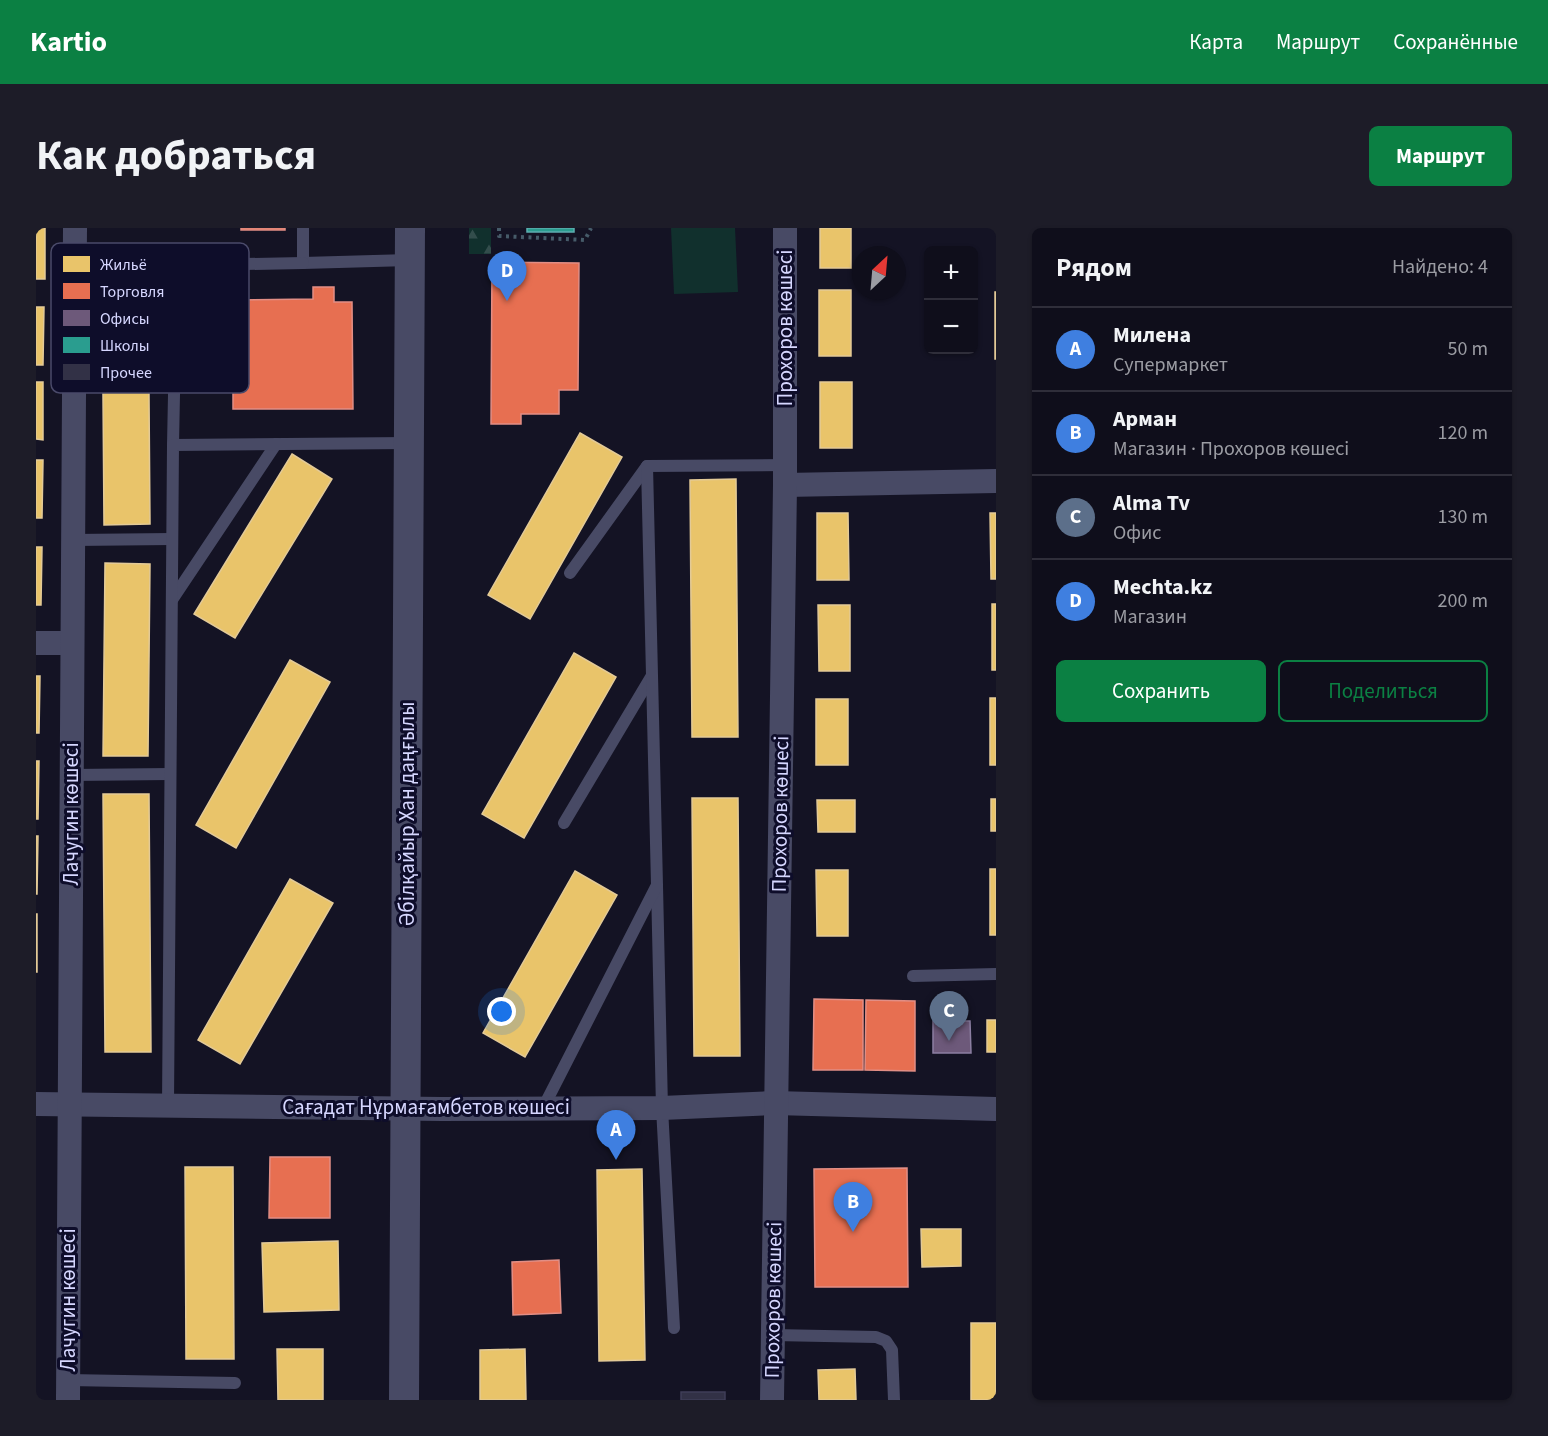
<!DOCTYPE html>
<html lang="ru">
<head>
<meta charset="utf-8">
<style>
  body { margin:0; font-family:"Source Sans 3",sans-serif; background:#1d1c28; color:#f1f3f6 }
  .controls { position:absolute; right:18px; top:18px; display:grid; overflow:hidden; border-radius:9px; box-shadow:0 2px 4px #0004 }
  .controls button { width:54px; height:54px; display:grid; place-items:center; padding:0; border:0; border-bottom:2px solid #2f2e3a; background:#0f0e1b; color:#f1f3f6; font:30px sans-serif }
  .compass { position:absolute; left:816px; top:18px; width:54px; height:54px; border-radius:50%; background:#0f0e1b; box-shadow:0 2px 4px #0004; rotate:26deg }
  .you { position:absolute; left:466px; top:784px; width:21px; height:21px; margin:-15px; border:4px solid #fff; border-radius:50%; background:#1a73e8; box-shadow:0 0 0 9px #1a73e833 }
  .badge { display:grid; place-items:center; width:39px; height:39px; border-radius:50%; background:#0b8043; color:#fff; font-size:20px; font-weight:700 }
  .pin { position:absolute; translate:-50% -50px; filter:drop-shadow(0 2px 3px #0008) }
  .pin::after { content:''; position:absolute; top:32px; width:21px; height:18px; background:inherit; clip-path:polygon(0 0,100% 0,50% 100%) }
  .list { margin:0; padding:0; list-style:none }
  h2 { display:flex; justify-content:space-between; align-items:center; height:78px; margin:0; padding:0 24px; font-size:26px }
  h2 small { font-size:20px; font-weight:400; color:#9b9ca3 }
  .list li { display:grid; grid-template-columns:39px 1fr auto; gap:18px; align-items:center; box-sizing:border-box; height:84px; padding:0 24px; border-top:2px solid #2f2e3a }
  .list b { display:block; font-size:22px; white-space:nowrap }
  .list p { margin:0; font-size:20px; white-space:nowrap; color:#9b9ca3 }
  .list em { font-size:20px; font-style:normal; color:#9b9ca3 }
  .actions { display:flex; gap:12px; padding:18px 24px }
  .actions a { flex:1; padding:14px 0; border:2px solid #0b8043; border-radius:9px; text-align:center; font-size:21px; color:#0b8043 }
  .actions .main { background:#0b8043; color:#fff }
  .map { position:relative; flex:none; width:960px; height:1172px; overflow:hidden; border-radius:9px }
  header { display:flex; align-items:center; gap:36px; box-sizing:border-box; height:84px; padding:0 30px; background:#0b8043; color:#fff }
  header strong { font-size:28px }
  nav { display:flex; gap:33px; margin-inline-start:auto; font-size:21px }
  .intro { display:flex; align-items:center; justify-content:space-between; box-sizing:border-box; height:144px; padding:0 36px }
  h1 { margin:0; font-size:42px }
  .button { padding:15px 27px; border-radius:9px; background:#0b8043; color:#fff; font-size:21px; font-weight:700 }
  main { display:flex; gap:36px; padding:0 36px }
  aside { flex:1; background:#0f0e1b; border-radius:9px; box-shadow:0 2px 4px #0004 }
  .map>svg:first-child { display:block }
  .forest { fill:url(#forest-firs) }
  .park { fill:#11302d }
  .homes { fill:#e9c46a; stroke:#e3ca97; stroke-width:1.5 }
  .shops { fill:#e76f51; stroke:#e28e85; stroke-width:1.5 }
  .offices { fill:#6d597a; stroke:#8c7fa2; stroke-width:1.5 }
  .schools { fill:#2a9d8f; stroke:#5eaeb1; stroke-width:1.5 }
  .building { fill:#323146; stroke:#3f3e58; stroke-width:1.5 }
  .lines { fill:none; stroke-linecap:round; stroke-linejoin:round }
  .path { stroke:#465b69; stroke-width:4; stroke-dasharray:3 4.5; stroke-linecap:butt }
  .service { stroke:#484a65; stroke-width:12 }
  .minor { stroke:#484a65; stroke-width:24 }
  .tertiary { stroke:#484a65; stroke-width:30 }
  .labels { text-anchor:middle; stroke-width:6; stroke-linejoin:round; paint-order:stroke }
  .street-label { font-size:21px; fill:#d6d7ff; stroke:#0e0d2a }
  .key { fill:#0e0d2a; stroke:#4a4a6a; stroke-width:1.5 }
  .key-label { font-size:16px; fill:#d6d7ff }
</style>
</head>
<body>
<header>
<strong>Kartio</strong>
<nav><a>Карта</a><a>Маршрут</a><a>Сохранённые</a></nav>
</header>
<div class="intro"><h1>Как добраться</h1><a class="button">Маршрут</a></div>
<main>
<div class="map">
<svg width="960" height="1172" viewBox="0 0 960 1172">
  <defs>
    <pattern id="forest-firs" width="22" height="20" patternUnits="userSpaceOnUse" patternTransform="scale(1.5)"><rect width="22" height="20" fill="#11302d"/><path d="M5 1l3.5 6h-7zM16 11l3.5 6h-7z" fill="#334d4c"/></pattern>
  </defs>
  <rect width="100%" height="100%" fill="#141324"/>
  <rect class="forest" x="433" y="0" width="22" height="26"/>
  <path class="park" d="M 635,0 L 699,0 L 702,64 L 638,66 Z"/>
  <g class="homes">
    <rect x="0" y="0" width="9" height="51"/>
    <rect x="784" y="0" width="31" height="40"/>
    <path d="M 66,39 L 112,39 L 114,296 L 68,297 Z"/>
    <rect x="783" y="62" width="32" height="66"/>
    <rect x="959" y="64" width="1" height="67"/>
    <path d="M 0,79 L 8,79 L 7,137 L 0,137 Z"/>
    <path d="M 0,154 L 7,154 L 7,212 L 0,211 Z"/>
    <rect x="784" y="154" width="32" height="66"/>
    <path d="M 544,205 L 586,229 L 494,391 L 452,367 Z"/>
    <path d="M 256,226 L 296,251 L 199,410 L 158,386 Z"/>
    <path d="M 0,232 L 7,232 L 6,290 L 0,290 Z"/>
    <path d="M 700,251 L 702,509 L 656,509 L 654,252 Z"/>
    <path d="M 781,285 L 812,285 L 813,352 L 781,352 Z"/>
    <path d="M 954,285 L 960,285 L 960,351 L 955,351 Z"/>
    <path d="M 0,319 L 6,319 L 5,377 L 0,377 Z"/>
    <path d="M 69,335 L 114,336 L 112,528 L 67,528 Z"/>
    <rect x="956" y="376" width="4" height="66"/>
    <path d="M 782,377 L 814,377 L 814,443 L 783,443 Z"/>
    <path d="M 538,425 L 580,449 L 488,610 L 446,586 Z"/>
    <path d="M 254,432 L 294,454 L 200,620 L 160,597 Z"/>
    <path d="M 0,448 L 4,448 L 3,505 L 0,505 Z"/>
    <rect x="954" y="470" width="6" height="67"/>
    <rect x="780" y="471" width="32" height="66"/>
    <path d="M 0,533 L 3,533 L 2,591 L 0,591 Z"/>
    <path d="M 67,566 L 113,566 L 115,824 L 69,824 Z"/>
    <path d="M 656,570 L 702,570 L 704,828 L 658,828 Z"/>
    <rect x="955" y="571" width="5" height="32"/>
    <path d="M 781,572 L 819,572 L 819,604 L 782,604 Z"/>
    <path d="M 0,608 L 2,608 L 1,666 L 0,666 Z"/>
    <rect x="954" y="641" width="6" height="66"/>
    <path d="M 780,642 L 812,642 L 812,708 L 781,708 Z"/>
    <path d="M 539,643 L 581,667 L 489,829 L 447,805 Z"/>
    <path d="M 254,651 L 297,675 L 204,836 L 162,812 Z"/>
    <rect x="0" y="686" width="1" height="58"/>
    <rect x="951" y="792" width="9" height="32"/>
    <path d="M 149,939 L 197,939 L 198,1131 L 150,1131 Z"/>
    <path d="M 606,941 L 609,1132 L 563,1133 L 561,942 Z"/>
    <path d="M 885,1001 L 925,1001 L 925,1038 L 886,1039 Z"/>
    <path d="M 302,1013 L 303,1082 L 228,1084 L 226,1015 Z"/>
    <rect x="935" y="1095" width="25" height="77"/>
    <path d="M 241,1121 L 287,1121 L 287,1172 L 242,1172 Z"/>
    <path d="M 489,1121 L 490,1172 L 444,1172 L 444,1122 Z"/>
    <path d="M 819,1141 L 820,1172 L 783,1172 L 782,1142 Z"/>
  </g>
  <g class="shops">
    <rect x="205" y="0" width="44" height="2"/>
    <path d="M 456,34 L 543,35 L 542,162 L 523,162 L 523,186 L 485,186 L 485,196 L 455,196 Z"/>
    <path d="M 277,59 L 298,59 L 298,74 L 316,74 L 317,181 L 197,181 L 197,72 L 277,71 Z"/>
    <path d="M 778,771 L 827,772 L 827,842 L 777,842 Z"/>
    <path d="M 830,772 L 879,773 L 879,843 L 829,842 Z"/>
    <path d="M 234,929 L 294,929 L 294,990 L 233,990 Z"/>
    <path d="M 871,940 L 872,1059 L 779,1059 L 778,941 Z"/>
    <path d="M 523,1032 L 525,1085 L 477,1087 L 476,1034 Z"/>
  </g>
  <path class="offices" d="M 897,793 L 934,793 L 935,825 L 897,825 Z"/>
  <rect class="schools" x="491" y="0" width="47" height="4"/>
  <rect class="building" x="645" y="1164" width="44" height="8"/>
  <g class="lines">
    <path class="path" d="M 463,0 L 463,8 L 549,12 L 555,0"/>
    <g class="service">
      <path d="M 267,0 L 267,35 L 373,32"/>
      <path d="M 137,217 L 140,66 L 142,47 L 156,37 L 267,35"/>
      <path d="M 37,312 L 136,311"/>
      <path d="M 534,345 L 611,238"/>
      <path d="M 136,372 L 240,216"/>
      <path d="M 36,547 L 134,546"/>
      <path d="M 528,595 L 615,449"/>
      <path d="M 621,658 L 626,880 L 638,1100"/>
      <path d="M 877,748 L 960,746"/>
      <path d="M 132,877 L 137,217 L 373,215"/>
      <path d="M 507,880 L 621,657 L 611,238 L 749,237"/>
      <path d="M 737,1107 L 840,1109 L 850,1113 L 856,1122 L 858,1172"/>
      <path d="M 32,1152 L 199,1155"/>
    </g>
    <g class="minor">
      <path d="M 749,257 L 960,253"/>
      <path d="M 0,415 L 36,415"/>
      <path d="M 0,876 L 406,881 L 626,880 L 739,875 L 960,881"/>
      <path d="M 32,1172 L 39,0"/>
      <path d="M 736,1172 L 749,257 L 749,0"/>
    </g>
    <path class="tertiary" d="M 368,1172 L 374,0"/>
  </g>
  <g class="labels">
    <g class="street-label">
      <text transform="translate(749 100) rotate(-90)" y="7">Прохоров көшесі</text>
      <text transform="translate(35 586) rotate(-90)" y="7">Лачугин көшесі</text>
      <text transform="translate(371 586) rotate(-90)" y="7">Әбілқайыр Хан даңғылы</text>
      <text transform="translate(744 586) rotate(-89)" y="7">Прохоров көшесі</text>
      <text x="390" y="886">Сағадат Нұрмағамбетов көшесі</text>
      <text transform="translate(32 1072) rotate(-90)" y="7">Лачугин көшесі</text>
      <text transform="translate(737 1072) rotate(-89)" y="7">Прохоров көшесі</text>
    </g>
  </g>
  <rect x="15" y="15" width="198" height="150" rx="9" class="key"/>
  <rect x="27" y="28" width="27" height="16" fill="#e9c46a"/>
  <rect x="27" y="55" width="27" height="16" fill="#e76f51"/>
  <rect x="27" y="82" width="27" height="16" fill="#6d597a"/>
  <rect x="27" y="109" width="27" height="16" fill="#2a9d8f"/>
  <rect x="27" y="136" width="27" height="16" fill="#323146"/>
  <g class="key-label">
    <text x="64" y="42">Жильё</text>
    <text x="64" y="69">Торговля</text>
    <text x="64" y="96">Офисы</text>
    <text x="64" y="123">Школы</text>
    <text x="64" y="150">Прочее</text>
  </g>
</svg>
<div class="controls">
<button>+</button>
<button>−</button>
</div>
<svg class="compass" viewBox="-18 -18 36 36"><path d="M0-13l5 13h-10z" fill="#e53935"/><path d="M0 13l5-13h-10z" fill="#9b9ca3"/></svg>
<div class="you"></div>
<div class="pin badge" style="left:580px;top:932px;background:#3f7fe0">A</div>
<div class="pin badge" style="left:817px;top:1004px;background:#3f7fe0">B</div>
<div class="pin badge" style="left:913px;top:813px;background:#5c6f8a">C</div>
<div class="pin badge" style="left:471px;top:73px;background:#3f7fe0">D</div>
</div>
<aside>
<h2>Рядом<small>Найдено: 4</small></h2>
<ul class="list">
<li><span class="badge" style="background:#3f7fe0">A</span><div><b>Милена</b><p>Супермаркет</p></div><em>50 m</em></li>
<li><span class="badge" style="background:#3f7fe0">B</span><div><b>Арман</b><p>Магазин · Прохоров көшесі</p></div><em>120 m</em></li>
<li><span class="badge" style="background:#5c6f8a">C</span><div><b>Alma Tv</b><p>Офис</p></div><em>130 m</em></li>
<li><span class="badge" style="background:#3f7fe0">D</span><div><b>Mechta.kz</b><p>Магазин</p></div><em>200 m</em></li>
</ul>
<div class="actions"><a class="main">Сохранить</a><a>Поделиться</a></div>
</aside>
</main>
</body>
</html>
